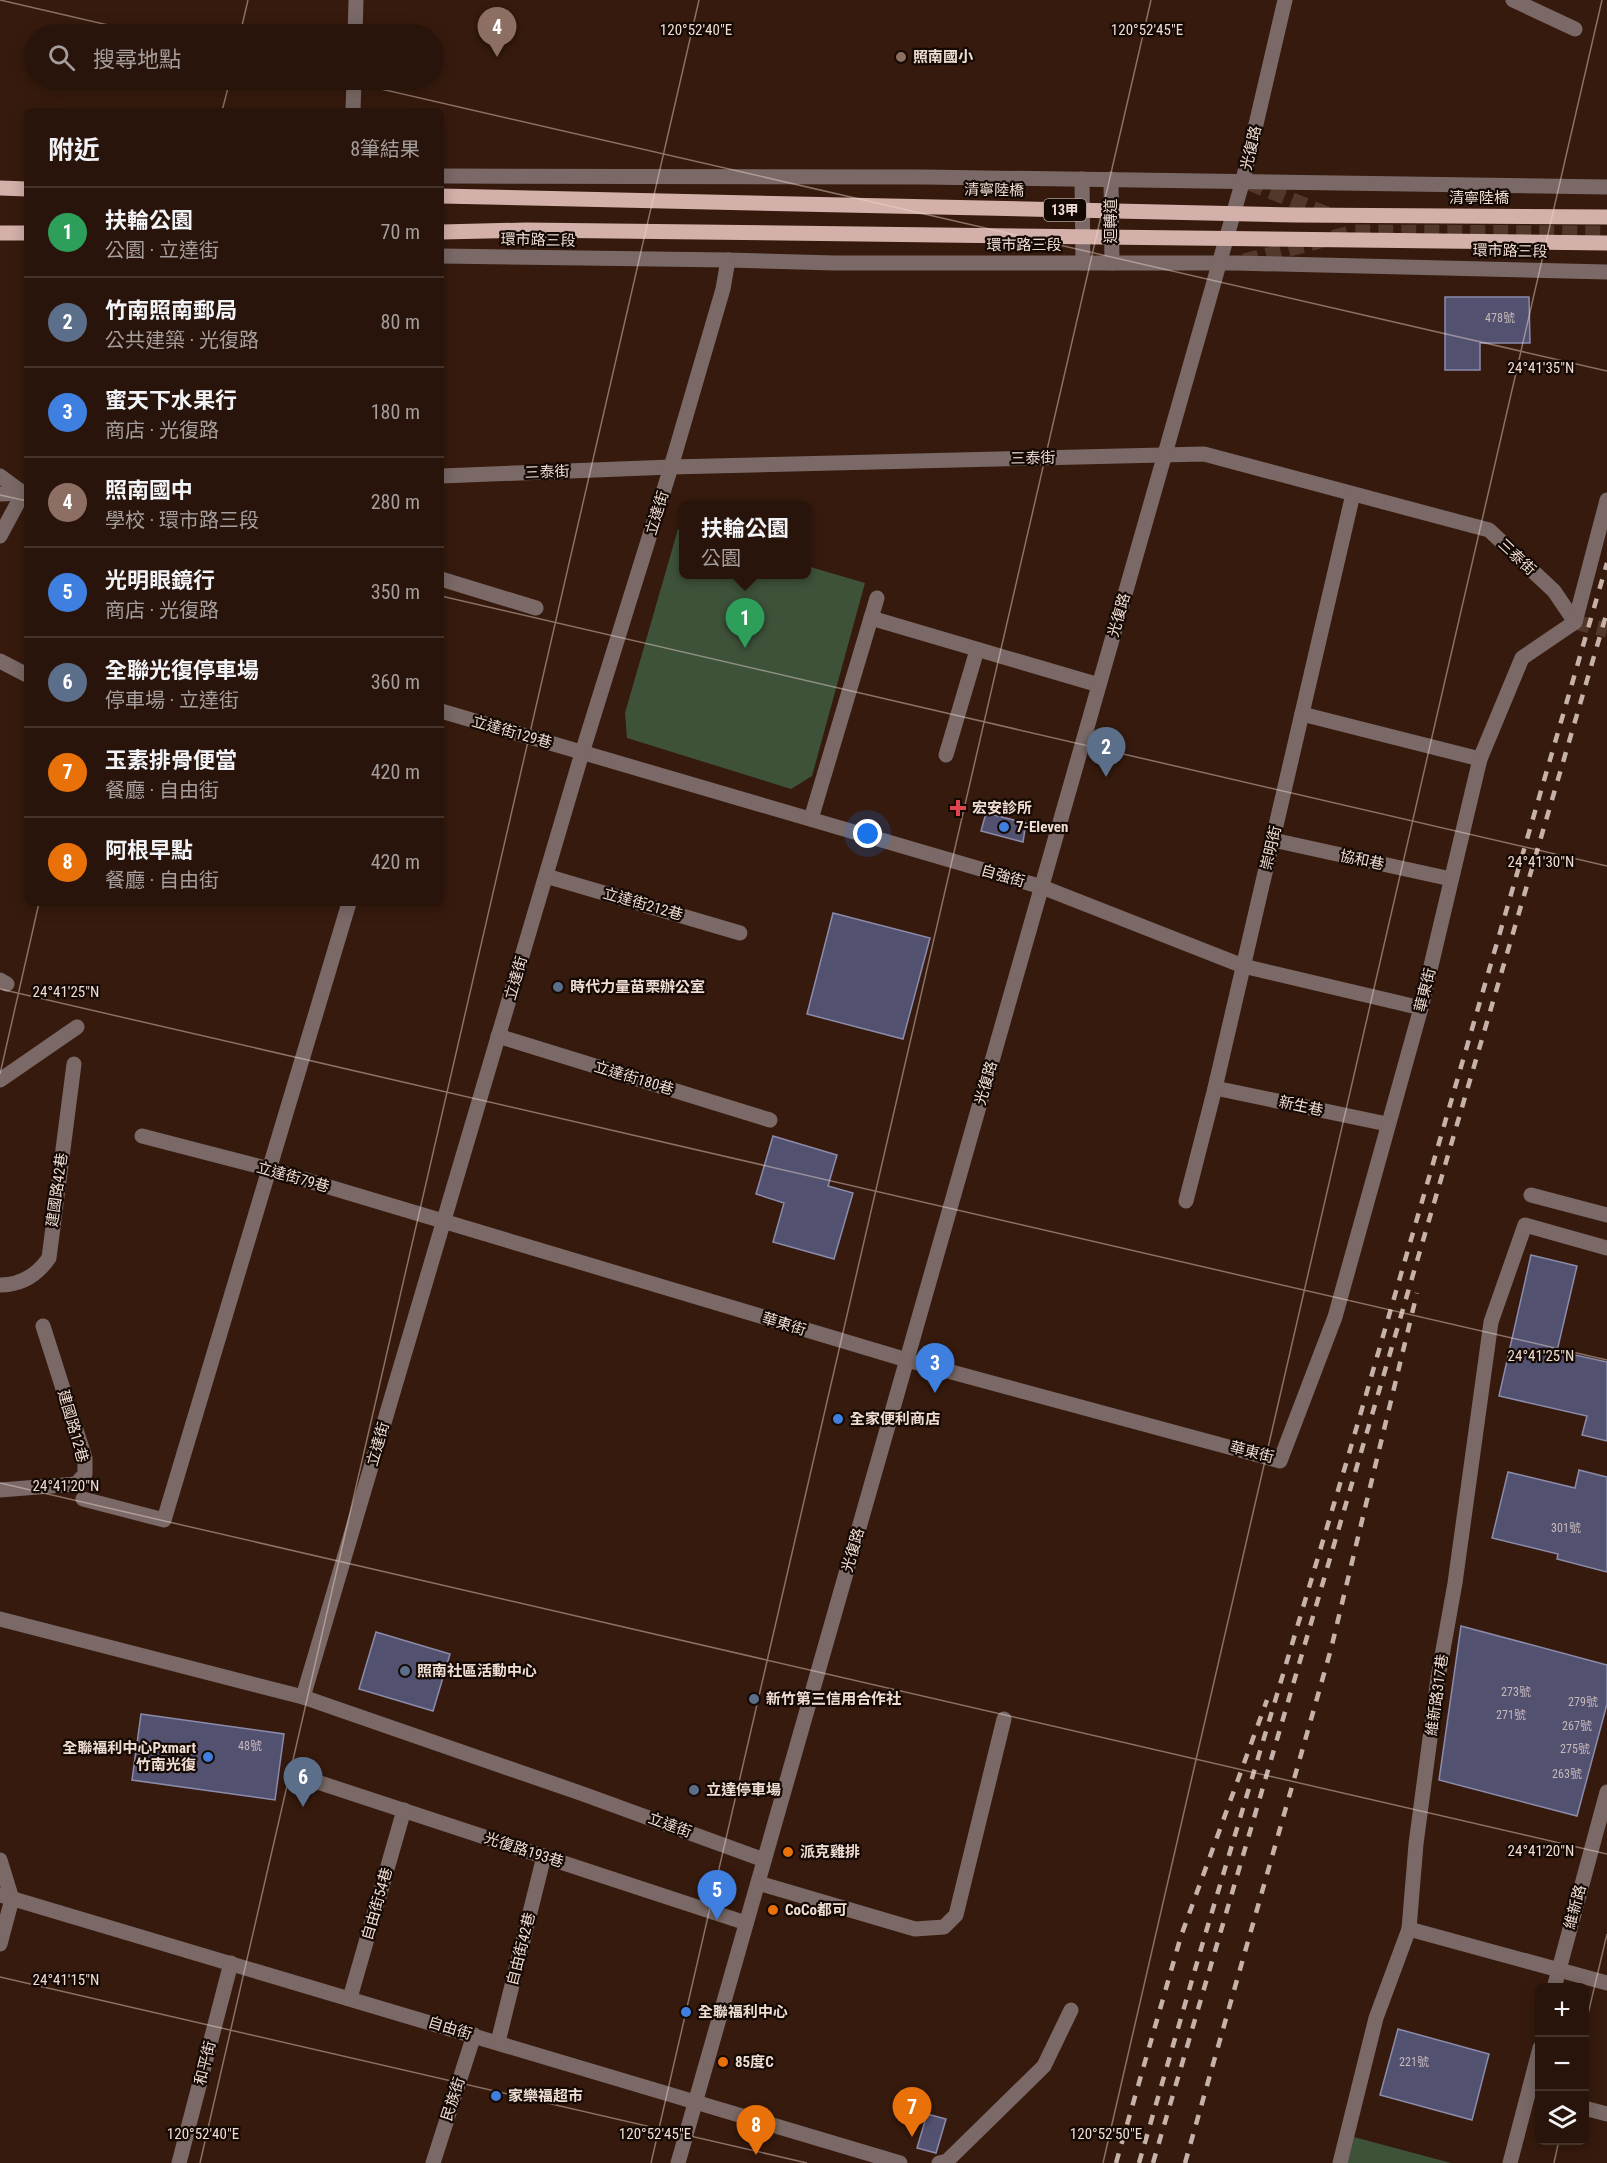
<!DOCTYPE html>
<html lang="zh-TW">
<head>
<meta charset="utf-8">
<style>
  body { margin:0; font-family:"Roboto Condensed","Noto Sans TC",sans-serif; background:#301d13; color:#f1f3f6 }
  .controls { position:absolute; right:18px; bottom:18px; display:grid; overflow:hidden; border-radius:9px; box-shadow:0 3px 15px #0003 }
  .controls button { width:54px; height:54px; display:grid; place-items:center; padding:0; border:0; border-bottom:2px solid #44332b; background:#28140a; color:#f1f3f6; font:30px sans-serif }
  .you { position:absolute; left:868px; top:834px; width:21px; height:21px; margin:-15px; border:4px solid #fff; border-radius:50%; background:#1a73e8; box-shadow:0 0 0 9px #1a73e833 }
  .badge { display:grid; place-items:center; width:39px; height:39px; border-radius:50%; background:#b9aaf7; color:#fff; font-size:20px; font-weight:700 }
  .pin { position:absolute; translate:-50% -50px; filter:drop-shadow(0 2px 3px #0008) }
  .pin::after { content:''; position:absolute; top:32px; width:21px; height:18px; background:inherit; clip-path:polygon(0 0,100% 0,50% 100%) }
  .popup { position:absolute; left:679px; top:501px; width:132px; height:78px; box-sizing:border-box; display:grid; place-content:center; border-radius:9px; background:#28140a; filter:drop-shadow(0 2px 4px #0005); font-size:20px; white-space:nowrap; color:#a59e9c }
  .popup b { font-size:22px; color:#f1f3f6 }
  .popup::after { content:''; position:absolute; left:50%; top:100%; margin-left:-12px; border:12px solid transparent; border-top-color:#28140a }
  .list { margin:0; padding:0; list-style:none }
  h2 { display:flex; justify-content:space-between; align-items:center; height:78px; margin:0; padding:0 24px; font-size:26px }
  h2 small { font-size:20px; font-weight:400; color:#a59e9c }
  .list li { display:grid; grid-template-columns:39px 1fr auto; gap:18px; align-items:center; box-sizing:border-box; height:90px; padding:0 24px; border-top:2px solid #44332b }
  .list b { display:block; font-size:22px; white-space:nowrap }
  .list p { margin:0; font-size:20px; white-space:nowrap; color:#a59e9c }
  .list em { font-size:20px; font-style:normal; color:#a59e9c }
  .icon { flex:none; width:33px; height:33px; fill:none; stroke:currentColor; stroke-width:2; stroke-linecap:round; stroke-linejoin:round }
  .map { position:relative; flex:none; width:1607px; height:2163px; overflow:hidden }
  .search { position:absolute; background:#28140a; box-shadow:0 3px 15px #0003; left:24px; top:24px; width:420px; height:66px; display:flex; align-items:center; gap:15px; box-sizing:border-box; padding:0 21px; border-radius:33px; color:#a59e9c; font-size:22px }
  .panel { position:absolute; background:#28140a; box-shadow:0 3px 15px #0003; left:24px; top:108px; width:420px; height:798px; border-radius:9px }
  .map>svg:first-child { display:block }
  .green { fill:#3e5139 }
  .building { fill:#525170; stroke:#8b8bac; stroke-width:1.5 }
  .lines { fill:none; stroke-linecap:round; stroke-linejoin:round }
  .minor-tunnel { stroke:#52372b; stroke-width:15; stroke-dasharray:15 8; stroke-linecap:butt }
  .minor { stroke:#7a6966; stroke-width:15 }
  .major { stroke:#d3b0a9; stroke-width:15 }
  .rail { stroke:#c7b2a9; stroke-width:4.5; stroke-dasharray:10 10; stroke-linecap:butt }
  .ticks { fill:none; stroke:#efdcd3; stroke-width:1.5; stroke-opacity:0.45 }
  .education-dot { fill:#8d6e63; stroke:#150904; stroke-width:2 }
  .health-dot { fill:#e0444e; stroke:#150904; stroke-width:2 }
  .shop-dot { fill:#3f7fe0; stroke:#150904; stroke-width:2 }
  .service-dot { fill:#5c6f8a; stroke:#150904; stroke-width:2 }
  .food-dot { fill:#e8710a; stroke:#150904; stroke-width:2 }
  .labels { text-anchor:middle; stroke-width:4.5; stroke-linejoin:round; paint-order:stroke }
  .number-label { font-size:12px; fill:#c8b9ba }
  .shield { fill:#150904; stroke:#ae9d95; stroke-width:1.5 }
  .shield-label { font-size:14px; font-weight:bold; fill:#efdcd3 }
  .poi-label { font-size:15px; font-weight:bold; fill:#efdcd3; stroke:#150904; text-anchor:start }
  .street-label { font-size:15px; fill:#efdcd3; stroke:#150904 }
  .ticks-label { font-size:15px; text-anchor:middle; fill:#efdcd3; stroke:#150904; stroke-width:4.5; stroke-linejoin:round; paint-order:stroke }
</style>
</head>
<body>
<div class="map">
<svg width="1607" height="2163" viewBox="0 0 1607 2163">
  <rect width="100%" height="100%" fill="#361a0d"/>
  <g class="green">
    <path d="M 678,529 L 683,531 L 684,574 L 807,574 L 807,566 L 865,583 L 812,776 L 791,789 L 627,738 L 625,713 Z"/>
    <path d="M 1354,2137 L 1451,2163 L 1347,2163 Z"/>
  </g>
  <g class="building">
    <path d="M 1445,297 L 1529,297 L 1530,343 L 1480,343 L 1480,370 L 1445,370 Z"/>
    <path d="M 986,813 L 1026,823 L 1023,842 L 981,831 Z"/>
    <path d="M 833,913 L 930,938 L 903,1039 L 807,1014 Z"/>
    <path d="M 773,1136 L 837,1155 L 828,1186 L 853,1193 L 834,1259 L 773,1242 L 784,1203 L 756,1194 Z"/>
    <path d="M 1531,1255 L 1577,1266 L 1557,1351 L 1607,1362 L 1607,1441 L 1582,1435 L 1587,1416 L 1499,1396 Z"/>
    <path d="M 1579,1470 L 1607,1477 L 1607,1572 L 1557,1559 L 1558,1554 L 1492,1538 L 1508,1472 L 1575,1488 Z"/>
    <path d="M 1461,1626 L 1607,1665 L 1607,1704 L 1577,1816 L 1439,1780 Z"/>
    <path d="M 376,1632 L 450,1654 L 433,1711 L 359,1689 Z"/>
    <path d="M 141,1714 L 284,1734 L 275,1800 L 132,1780 Z"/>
    <path d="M 1398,2029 L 1489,2054 L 1472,2120 L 1380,2095 Z"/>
    <path d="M 927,2114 L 946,2119 L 936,2153 L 917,2148 Z"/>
  </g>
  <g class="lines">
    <g class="minor-tunnel">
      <path d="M 1249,183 L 1330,215"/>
      <path d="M 1244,261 L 1354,232 L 1607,233"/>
      <path d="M 1575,622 L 1607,630"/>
    </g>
    <g class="minor">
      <path d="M 1513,0 L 1575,29"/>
      <path d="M 355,34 L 356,0"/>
      <path d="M 353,111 L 354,80"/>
      <path d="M 441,176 L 924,177 L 1607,187"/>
      <path d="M 1082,179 L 1083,263"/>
      <path d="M 1111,179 L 1112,263"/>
      <path d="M 441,256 L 728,260 L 835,263 L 1236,263 L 1607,272"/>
      <path d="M 0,476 L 23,493 L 0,536"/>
      <path d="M 441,476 L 671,467 L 1204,454 L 1489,530 L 1554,591 L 1575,622"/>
      <path d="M 0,494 L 27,493"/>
      <path d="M 441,579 L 536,608"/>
      <path d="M 871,618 L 1099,685"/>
      <path d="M 0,661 L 27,675"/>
      <path d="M 441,711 L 1042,887 L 1243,966 L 1421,1008"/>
      <path d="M 1302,714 L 1480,759"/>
      <path d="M 946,755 L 977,650"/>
      <path d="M 811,819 L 877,598"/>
      <path d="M 1273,840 L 1451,879"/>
      <path d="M 546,876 L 740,933"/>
      <path d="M 0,980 L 7,984"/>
      <path d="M 498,1036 L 770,1120"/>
      <path d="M 0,1080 L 77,1027"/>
      <path d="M 1215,1088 L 1387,1124"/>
      <path d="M 142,1136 L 269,1169 L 907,1360 L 1280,1461 L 1335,1317 L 1421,1008 L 1480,759 L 1522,658 L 1575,622 L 1607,500"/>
      <path d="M 1531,1195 L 1607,1215"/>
      <path d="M 1186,1201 L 1215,1088 L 1353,494"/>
      <path d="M 0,1285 C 21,1285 37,1275 49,1258 L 74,1064"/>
      <path d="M 0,1490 L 76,1484 L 85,1474 L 85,1458 L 43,1326"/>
      <path d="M 83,1499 L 164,1520 L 349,903"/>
      <path d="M 0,1619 L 303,1697 L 583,1794 L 764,1860"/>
      <path d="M 303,1697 L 582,753 L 671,467 L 723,289 L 728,260"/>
      <path d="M 302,1777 L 746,1923"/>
      <path d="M 0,1860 L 12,1899 L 0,1944"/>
      <path d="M 758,1883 L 915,1929 L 944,1927 L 956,1915 L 1004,1719"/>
      <path d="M 0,1895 L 900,2163"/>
      <path d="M 1409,1929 L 1607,1983"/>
      <path d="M 1554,1988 L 1607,1792"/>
      <path d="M 350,1998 L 404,1810"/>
      <path d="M 498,2042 L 544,1856"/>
      <path d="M 1584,2108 L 1607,2114"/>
      <path d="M 179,2163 L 231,1963"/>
      <path d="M 433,2163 L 474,2035"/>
      <path d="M 678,2163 L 1243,180 L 1285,0"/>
      <path d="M 939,2163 L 947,2161 L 1044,2066 L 1071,2010"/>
      <path d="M 1340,2163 L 1376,2018 L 1409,1929 L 1416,1844 L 1438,1678 L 1455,1583 L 1491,1322 L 1525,1225 L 1607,1248"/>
      <path d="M 1510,2163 L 1540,2048"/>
    </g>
    <g class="major">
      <path d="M 0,188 L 27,189"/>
      <path d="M 441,196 L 1295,215 L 1607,217"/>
      <path d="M 441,232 L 526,230 L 1607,243"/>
      <path d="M 0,233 L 27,233"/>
    </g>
    <g class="rail">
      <path d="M 1116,2163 L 1181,1936 L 1267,1700"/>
      <path d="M 1139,2163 L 1203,1942 L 1348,1457 L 1607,563"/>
      <path d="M 1153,2163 L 1607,612"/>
      <path d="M 1185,2163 L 1331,1649 L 1417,1293"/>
    </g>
  </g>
  <path class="ticks" d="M 0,0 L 147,34M 240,34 L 248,0M 342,80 L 1607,371M 222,111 L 230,80M 0,495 L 27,501M 441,596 L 1607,866M 0,989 L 1607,1360M 0,1074 L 39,903M 0,1483 L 1607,1854M 0,1977 L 807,2163M 1584,2031 L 1607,1934M 200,2163 L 699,0M 651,2163 L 1151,0M 1103,2163 L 1602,0M 1554,2163 L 1559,2140"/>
  <circle class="education-dot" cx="901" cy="57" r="6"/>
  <path class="health-dot" d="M955 799h6v6h6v6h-6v6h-6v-6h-6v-6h6z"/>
  <g class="shop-dot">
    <circle cx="1004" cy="827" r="6"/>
    <circle cx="838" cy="1419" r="6"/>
    <circle cx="208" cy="1757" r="6"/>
    <circle cx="686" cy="2012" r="6"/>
    <circle cx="496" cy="2096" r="6"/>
  </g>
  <g class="service-dot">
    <circle cx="558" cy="987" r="6"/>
    <circle cx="405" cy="1671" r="6"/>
    <circle cx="754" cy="1699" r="6"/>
    <circle cx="694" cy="1790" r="6"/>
  </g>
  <g class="food-dot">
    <circle cx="788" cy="1852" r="6"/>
    <circle cx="773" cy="1910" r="6"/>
    <circle cx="723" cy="2062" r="6"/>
  </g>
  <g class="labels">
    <g class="number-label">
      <text x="1500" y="322">478號</text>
      <text x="1566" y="1532">301號</text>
      <text x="1516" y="1696">273號</text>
      <text x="1583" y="1706">279號</text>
      <text x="1511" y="1719">271號</text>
      <text x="1577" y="1730">267號</text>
      <text x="250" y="1750">48號</text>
      <text x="1575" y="1753">275號</text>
      <text x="1567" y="1778">263號</text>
      <text x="1414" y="2066">221號</text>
    </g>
    <rect class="shield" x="1044" y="199" width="42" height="22" rx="4.5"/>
    <g class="shield-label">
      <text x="1065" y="215">13甲</text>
    </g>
    <g class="poi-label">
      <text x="913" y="62">照南國小</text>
      <text x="972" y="813">宏安診所</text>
      <text x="1016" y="832">7-Eleven</text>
      <text x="570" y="992">時代力量苗栗辦公室</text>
      <text x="850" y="1424">全家便利商店</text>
      <text x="417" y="1676">照南社區活動中心</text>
      <text x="766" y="1704">新竹第三信用合作社</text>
      <text x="196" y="1753" text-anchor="end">全聯福利中心Pxmart<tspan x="196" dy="17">竹南光復</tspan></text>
      <text x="706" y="1795">立達停車場</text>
      <text x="800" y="1857">派克雞排</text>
      <text x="785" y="1915">CoCo都可</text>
      <text x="698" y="2017">全聯福利中心</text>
      <text x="735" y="2067">85度C</text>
      <text x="508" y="2101">家樂福超市</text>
    </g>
    <g class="street-label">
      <text transform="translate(1251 148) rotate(-77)" y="5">光復路</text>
      <text transform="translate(994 190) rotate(1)" y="5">清寧陸橋</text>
      <text x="1479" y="203">清寧陸橋</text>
      <text transform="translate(1111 221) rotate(-90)" y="5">迴轉道</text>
      <text transform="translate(538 240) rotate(1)" y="5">環市路三段</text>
      <text x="1024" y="250">環市路三段</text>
      <text transform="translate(1510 251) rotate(1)" y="5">環市路三段</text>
      <text transform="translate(1033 458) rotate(-1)" y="5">三泰街</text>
      <text transform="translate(547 472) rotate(-2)" y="5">三泰街</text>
      <text transform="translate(657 513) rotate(-73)" y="5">立達街</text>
      <text transform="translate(1517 557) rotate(43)" y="5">三泰街</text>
      <text transform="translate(1119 615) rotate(-74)" y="5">光復路</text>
      <text transform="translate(512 732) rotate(16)" y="5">立達街129巷</text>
      <text transform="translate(1271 848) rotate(-77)" y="5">崇明街</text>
      <text transform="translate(1362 860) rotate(12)" y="5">協和巷</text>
      <text transform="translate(1003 876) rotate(16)" y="5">自強街</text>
      <text transform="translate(643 904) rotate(16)" y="5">立達街212巷</text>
      <text transform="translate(516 978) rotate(-74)" y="5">立達街</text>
      <text transform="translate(1425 990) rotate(-76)" y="5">華東街</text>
      <text transform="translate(634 1078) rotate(17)" y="5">立達街180巷</text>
      <text transform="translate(986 1083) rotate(-74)" y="5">光復路</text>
      <text transform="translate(1301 1106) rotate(12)" y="5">新生巷</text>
      <text transform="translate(293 1177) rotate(16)" y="5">立達街79巷</text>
      <text transform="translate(57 1190) rotate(-82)" y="5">建國路42巷</text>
      <text transform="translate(784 1324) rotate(17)" y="5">華東街</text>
      <text transform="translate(73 1426) rotate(74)" y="5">建國路12巷</text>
      <text transform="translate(378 1444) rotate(-74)" y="5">立達街</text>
      <text transform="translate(1252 1452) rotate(14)" y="5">華東街</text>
      <text transform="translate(853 1550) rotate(-74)" y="5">光復路</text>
      <text transform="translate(1437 1695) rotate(-82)" y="5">維新路317巷</text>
      <text transform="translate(670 1825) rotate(20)" y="5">立達街</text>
      <text transform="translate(524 1850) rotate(18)" y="5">光復路193巷</text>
      <text transform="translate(377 1904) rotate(-74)" y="5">自由街54巷</text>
      <text transform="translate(1575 1907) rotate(-75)" y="5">維新路</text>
      <text transform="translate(521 1949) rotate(-76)" y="5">自由街42巷</text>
      <text transform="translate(450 2028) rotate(17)" y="5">自由街</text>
      <text transform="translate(205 2063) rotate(-76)" y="5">和平街</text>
      <text transform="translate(453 2099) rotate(-72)" y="5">民族街</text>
    </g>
  </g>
  <g class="ticks-label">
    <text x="696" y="35">120°52'40"E</text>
    <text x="1147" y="35">120°52'45"E</text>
    <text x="1541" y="373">24°41'35"N</text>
    <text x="1541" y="867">24°41'30"N</text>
    <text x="66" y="997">24°41'25"N</text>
    <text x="1541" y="1361">24°41'25"N</text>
    <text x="66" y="1491">24°41'20"N</text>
    <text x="1541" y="1856">24°41'20"N</text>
    <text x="66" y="1985">24°41'15"N</text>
    <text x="203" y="2139">120°52'40"E</text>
    <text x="655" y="2139">120°52'45"E</text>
    <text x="1106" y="2139">120°52'50"E</text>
  </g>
</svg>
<div class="controls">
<button>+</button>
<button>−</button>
<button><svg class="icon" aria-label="layers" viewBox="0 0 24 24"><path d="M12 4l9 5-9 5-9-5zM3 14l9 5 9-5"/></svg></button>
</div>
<div class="you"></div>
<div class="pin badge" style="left:745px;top:648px;background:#2e9e5b">1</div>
<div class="popup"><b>扶輪公園</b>公園</div>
<div class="pin badge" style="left:1106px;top:777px;background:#5c6f8a">2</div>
<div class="pin badge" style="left:935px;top:1393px;background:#3f7fe0">3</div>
<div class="pin badge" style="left:497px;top:57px;background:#8d6e63">4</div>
<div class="pin badge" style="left:717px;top:1920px;background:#3f7fe0">5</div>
<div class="pin badge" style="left:303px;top:1807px;background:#5c6f8a">6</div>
<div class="pin badge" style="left:912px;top:2137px;background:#e8710a">7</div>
<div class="pin badge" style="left:756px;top:2155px;background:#e8710a">8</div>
<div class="search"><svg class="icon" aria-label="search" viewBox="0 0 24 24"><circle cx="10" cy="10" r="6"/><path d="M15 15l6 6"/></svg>搜尋地點</div>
<section class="panel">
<h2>附近<small>8筆結果</small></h2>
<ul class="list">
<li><span class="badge" style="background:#2e9e5b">1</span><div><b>扶輪公園</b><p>公園 · 立達街</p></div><em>70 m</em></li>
<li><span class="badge" style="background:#5c6f8a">2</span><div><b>竹南照南郵局</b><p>公共建築 · 光復路</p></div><em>80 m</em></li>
<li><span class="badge" style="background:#3f7fe0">3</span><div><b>蜜天下水果行</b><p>商店 · 光復路</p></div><em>180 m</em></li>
<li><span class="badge" style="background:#8d6e63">4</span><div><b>照南國中</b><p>學校 · 環市路三段</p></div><em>280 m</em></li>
<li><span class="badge" style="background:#3f7fe0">5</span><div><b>光明眼鏡行</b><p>商店 · 光復路</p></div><em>350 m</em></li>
<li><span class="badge" style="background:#5c6f8a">6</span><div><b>全聯光復停車場</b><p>停車場 · 立達街</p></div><em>360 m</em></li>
<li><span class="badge" style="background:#e8710a">7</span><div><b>玉素排骨便當</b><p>餐廳 · 自由街</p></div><em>420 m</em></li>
<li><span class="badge" style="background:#e8710a">8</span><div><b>阿根早點</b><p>餐廳 · 自由街</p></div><em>420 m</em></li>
</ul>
</section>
</div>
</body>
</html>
